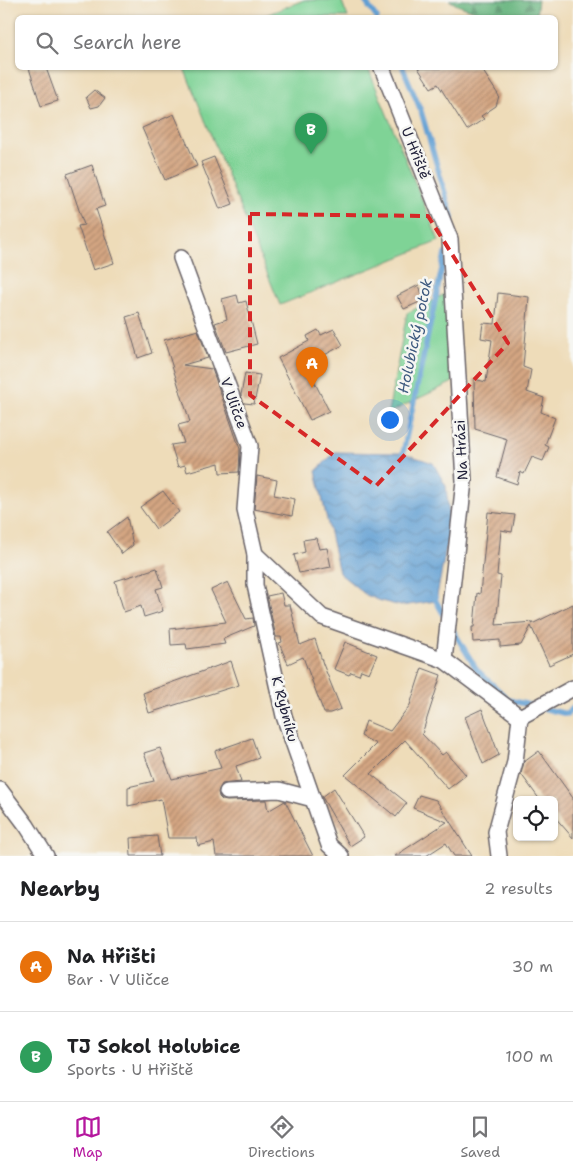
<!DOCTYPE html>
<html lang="en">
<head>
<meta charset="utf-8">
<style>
  body { margin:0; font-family:"Shantell Sans",sans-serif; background:#f2f2f2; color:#202124 }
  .controls { position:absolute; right:15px; bottom:15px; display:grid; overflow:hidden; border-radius:8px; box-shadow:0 1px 4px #0004 }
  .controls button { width:45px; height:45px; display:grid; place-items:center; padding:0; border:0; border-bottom:1px solid #e0e0e0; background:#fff; color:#202124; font:25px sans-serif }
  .you { position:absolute; left:389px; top:419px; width:18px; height:18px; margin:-12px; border:4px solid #fff; border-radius:50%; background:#1a73e8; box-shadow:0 0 0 8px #1a73e833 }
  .badge { display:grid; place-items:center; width:32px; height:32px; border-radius:50%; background:#b5179e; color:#fff; font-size:16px; font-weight:700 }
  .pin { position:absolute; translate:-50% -41px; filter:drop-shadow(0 1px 2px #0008) }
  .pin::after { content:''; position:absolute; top:26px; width:18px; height:15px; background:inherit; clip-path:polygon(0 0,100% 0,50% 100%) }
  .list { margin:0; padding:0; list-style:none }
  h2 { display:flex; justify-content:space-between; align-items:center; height:65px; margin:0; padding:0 20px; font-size:21px }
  h2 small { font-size:16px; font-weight:400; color:#757577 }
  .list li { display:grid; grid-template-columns:32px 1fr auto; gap:15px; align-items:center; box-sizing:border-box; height:90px; padding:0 20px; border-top:1px solid #e0e0e0 }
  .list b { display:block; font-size:19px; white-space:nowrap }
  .list p { margin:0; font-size:16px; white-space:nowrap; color:#757577 }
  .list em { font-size:16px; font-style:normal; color:#757577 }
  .icon { flex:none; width:28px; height:28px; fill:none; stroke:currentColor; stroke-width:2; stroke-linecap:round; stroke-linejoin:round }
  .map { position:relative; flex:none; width:573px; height:856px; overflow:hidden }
  .search { position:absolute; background:#fff; box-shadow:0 1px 4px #0004; left:15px; right:15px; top:15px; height:55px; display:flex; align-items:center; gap:12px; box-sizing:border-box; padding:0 18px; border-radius:8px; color:#757577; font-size:19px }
  .sheet { height:245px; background:#fff }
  nav { display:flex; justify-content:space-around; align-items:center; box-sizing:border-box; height:70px; border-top:1px solid #e0e0e0; background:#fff; font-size:14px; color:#757577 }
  nav a { display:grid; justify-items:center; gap:2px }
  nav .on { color:#b5179e }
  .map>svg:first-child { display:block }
  .green { fill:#7fd396; stroke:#507a68 }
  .forest { fill:url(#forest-firs); stroke:#446c5d }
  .water { fill:url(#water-waves); stroke:#426087 }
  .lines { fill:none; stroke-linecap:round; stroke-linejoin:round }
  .stream { stroke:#619fd3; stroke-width:5.5 }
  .building { fill:url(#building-hatch) }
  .minor-casing { stroke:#696367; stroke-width:18 }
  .minor { stroke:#fff; stroke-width:15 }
  .marked { fill:none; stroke:#d62828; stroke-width:4; stroke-dasharray:10 6; stroke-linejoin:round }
  .labels { text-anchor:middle; stroke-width:5; stroke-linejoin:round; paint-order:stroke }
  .street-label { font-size:14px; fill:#22223b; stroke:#f6f6f2 }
  .water-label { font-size:15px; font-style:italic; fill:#3e5a7f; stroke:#f6f6f2 }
</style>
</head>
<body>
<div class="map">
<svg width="573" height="856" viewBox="0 0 573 856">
  <defs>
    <pattern id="forest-firs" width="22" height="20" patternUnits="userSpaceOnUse" patternTransform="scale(1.25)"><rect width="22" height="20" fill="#67b57f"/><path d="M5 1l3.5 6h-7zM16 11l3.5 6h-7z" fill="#549369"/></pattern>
    <pattern id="water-waves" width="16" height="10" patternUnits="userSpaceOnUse" patternTransform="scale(1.25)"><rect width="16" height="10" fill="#619fd3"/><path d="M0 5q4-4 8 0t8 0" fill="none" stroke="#5081ac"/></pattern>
    <pattern id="building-hatch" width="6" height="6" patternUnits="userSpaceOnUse" patternTransform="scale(1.25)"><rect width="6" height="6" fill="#d4a682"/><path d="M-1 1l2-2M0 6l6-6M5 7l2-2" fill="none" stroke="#ac876c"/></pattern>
  </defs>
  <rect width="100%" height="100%" fill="#f6f6f2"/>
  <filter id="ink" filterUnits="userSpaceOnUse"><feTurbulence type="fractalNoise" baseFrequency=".02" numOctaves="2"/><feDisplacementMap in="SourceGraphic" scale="10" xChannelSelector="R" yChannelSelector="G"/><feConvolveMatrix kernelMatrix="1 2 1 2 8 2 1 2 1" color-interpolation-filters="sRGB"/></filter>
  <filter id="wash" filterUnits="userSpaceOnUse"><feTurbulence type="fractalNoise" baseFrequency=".0096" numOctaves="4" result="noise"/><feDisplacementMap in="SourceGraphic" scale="20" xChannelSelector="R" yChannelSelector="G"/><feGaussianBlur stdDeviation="1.12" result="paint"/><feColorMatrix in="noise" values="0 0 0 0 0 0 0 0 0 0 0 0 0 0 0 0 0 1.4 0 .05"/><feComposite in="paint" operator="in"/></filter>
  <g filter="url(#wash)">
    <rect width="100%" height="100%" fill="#eedcb9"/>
    <g class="green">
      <path d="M 304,0 L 341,0 L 348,17 L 261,17 Z"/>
      <path d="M 184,68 L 368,68 L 439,241 L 280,305 Z"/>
      <path d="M 445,294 L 453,382 L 388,413 L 407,313 Z"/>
    </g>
    <path class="forest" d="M 449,0 L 538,0 L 536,17 L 492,17 L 457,5 Z"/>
    <path class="water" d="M 335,452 L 403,453 L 433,463 L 446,486 L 450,527 L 436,601 L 401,606 L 381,601 L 366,595 L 339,573 L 316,471 Z"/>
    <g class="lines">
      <g class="stream">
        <path d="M 364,0 L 377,18"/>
        <path d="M 403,68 L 421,111 L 452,217 L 450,227"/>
        <path d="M 405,460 L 403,453 L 445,254"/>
        <path d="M 434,594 L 436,601 L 445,617"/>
        <path d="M 451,627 L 477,670 L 509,700 L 567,714 L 573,708"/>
      </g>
    </g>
    <g id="blocks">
      <g class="building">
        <path d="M 29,68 L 46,68 L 58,101 L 41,106 Z"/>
        <path d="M 418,68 L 481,68 L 499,96 L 496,106 L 481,116 L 484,119 L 467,130 L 438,84 L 431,88 Z"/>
        <path d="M 94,90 L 105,98 L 99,106 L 91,108 L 86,97 Z"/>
        <path d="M 174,114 L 197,166 L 165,180 L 142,128 Z"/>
        <path d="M 214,157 L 233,204 L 220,209 L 201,162 Z"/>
        <path d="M 92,165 L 105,206 L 96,209 L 114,263 L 93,270 L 78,226 L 84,225 L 67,174 Z"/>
        <path d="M 419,285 L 424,300 L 404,309 L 397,296 Z"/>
        <path d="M 498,293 L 529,297 L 523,367 L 531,370 L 527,392 L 544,398 L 541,412 L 555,418 L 545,445 L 549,447 L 543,461 L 532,457 L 524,474 L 520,472 L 517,484 L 497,477 L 507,439 L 475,429 L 474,379 L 486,382 L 492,340 L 481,338 L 483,323 L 495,324 Z"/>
        <path d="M 237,295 L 239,303 L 246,301 L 257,344 L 226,352 L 215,323 L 227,319 L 222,299 Z"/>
        <path d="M 139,313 L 152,353 L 138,358 L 126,317 Z"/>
        <path d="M 334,329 L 343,345 L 306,365 L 329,411 L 310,420 L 278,358 L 309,341 L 307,336 L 318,330 L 321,335 Z"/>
        <path d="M 198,330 L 208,358 L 183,365 L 212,369 L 240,449 L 239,472 L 220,473 L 219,463 L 187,472 L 185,465 L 178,467 L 171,445 L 184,443 L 178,425 L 190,422 L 164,340 Z"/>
        <path d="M 245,373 L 260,375 L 254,404 L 244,403 L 241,395 Z"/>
        <path d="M 257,476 L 277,480 L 274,495 L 295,499 L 292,516 L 254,509 Z"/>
        <path d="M 163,491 L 179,512 L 156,529 L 140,507 Z"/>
        <path d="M 488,512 L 515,515 L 512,532 L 501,530 L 497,575 L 501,576 L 496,625 L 533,622 L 532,624 L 573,604 L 573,654 L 549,665 L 531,626 L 521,645 L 500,647 L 500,640 L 473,642 L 472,627 L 474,627 L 477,593 L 480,594 Z"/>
        <path d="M 127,517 L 133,545 L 122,554 L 107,532 Z"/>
        <path d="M 316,538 L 319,549 L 327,548 L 331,567 L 299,573 L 294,555 L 305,552 L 303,540 Z"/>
        <path d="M 157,568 L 163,587 L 156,589 L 163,611 L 144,617 L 141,606 L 124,612 L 115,581 Z"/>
        <path d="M 228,582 L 246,619 L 253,618 L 254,626 L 223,639 L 225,644 L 187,649 L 186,644 L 171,645 L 170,629 L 226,622 L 211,590 Z"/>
        <path d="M 281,593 L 284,605 L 290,605 L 300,645 L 315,639 L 323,664 L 341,709 L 330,713 L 324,713 L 303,657 L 288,664 L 279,643 L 282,642 L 281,637 L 276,637 L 267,596 Z"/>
        <path d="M 345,642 L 377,655 L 369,673 L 361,670 L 359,675 L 351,672 L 349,675 L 334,669 Z"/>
        <path d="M 231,661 L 239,685 L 149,713 L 143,693 Z"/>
        <path d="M 422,668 L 441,675 L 422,734 L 442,755 L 446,752 L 466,775 L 448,789 L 405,740 L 371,774 L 407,803 L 396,817 L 345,775 L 376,744 L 361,736 L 366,721 L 390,731 L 410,705 Z"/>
        <path d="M 482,709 L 499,755 L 483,764 L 465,717 Z"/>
        <path d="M 252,738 L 259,758 L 236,766 L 241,782 L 222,784 L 218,792 L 219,797 L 222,800 L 227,801 L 266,800 L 268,811 L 285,801 L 313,856 L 216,856 L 214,842 L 198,846 L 197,838 L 168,838 L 161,799 L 128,806 L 128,787 L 154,781 L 144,753 L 160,748 L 172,779 L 221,768 L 215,751 Z"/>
        <path d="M 539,751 L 573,798 L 573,838 L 554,816 L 554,800 L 540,800 L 521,774 L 524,762 Z"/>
        <path d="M 334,788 L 364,837 L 350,846 L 322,797 Z"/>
        <path d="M 419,795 L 436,800 L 472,856 L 454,856 L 446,843 L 426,856 L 395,856 L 447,822 L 413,808 Z"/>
        <path d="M 157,836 L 160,856 L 131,856 L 130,838 Z"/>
      </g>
    </g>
  </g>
  <g filter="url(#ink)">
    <use href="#blocks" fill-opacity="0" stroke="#696367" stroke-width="1"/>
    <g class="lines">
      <defs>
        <g id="minor">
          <path d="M 382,68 L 450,239 L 464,481 L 444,660"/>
          <path d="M 181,258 L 250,446 L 245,510 L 255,554 L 255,585 L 284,716 L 329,845 L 341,856"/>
          <path d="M 255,554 L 322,617 L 444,660 L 520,717"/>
          <path d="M 520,717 L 573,688"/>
          <path d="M 0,790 L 27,826 L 46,856"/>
          <path d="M 227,792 L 279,790 L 313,799"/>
          <path d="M 499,856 L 496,832 L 515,762 L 520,717"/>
        </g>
      </defs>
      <use href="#minor" class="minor-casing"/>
      <use href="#minor" class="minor"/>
    </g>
  </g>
  <path class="marked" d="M 250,214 L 428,216 L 508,343 L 376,486 L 250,395 Z"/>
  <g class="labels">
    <g class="street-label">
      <text transform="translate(416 153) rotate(68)" y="5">U Hřiště</text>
      <text transform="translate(234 403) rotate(70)" y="5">V Uličce</text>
      <text transform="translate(461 450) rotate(-93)" y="5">Na Hrázi</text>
      <text transform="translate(285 709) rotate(75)" y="5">K Rybníku</text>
    </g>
    <g class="water-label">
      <text transform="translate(415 336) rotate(-78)" y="5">Holubický potok</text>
    </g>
  </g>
</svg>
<div class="controls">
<button><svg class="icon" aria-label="locate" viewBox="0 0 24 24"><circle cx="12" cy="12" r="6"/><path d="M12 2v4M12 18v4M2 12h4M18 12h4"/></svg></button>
</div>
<div class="you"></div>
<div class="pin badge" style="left:312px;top:388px;background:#e8710a">A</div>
<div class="pin badge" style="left:311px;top:154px;background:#2e9e5b">B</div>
<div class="search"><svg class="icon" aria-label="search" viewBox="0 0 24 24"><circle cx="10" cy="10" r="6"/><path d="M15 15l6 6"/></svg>Search here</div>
</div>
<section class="sheet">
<h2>Nearby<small>2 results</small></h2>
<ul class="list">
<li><span class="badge" style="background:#e8710a">A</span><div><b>Na Hřišti</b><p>Bar · V Uličce</p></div><em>30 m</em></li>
<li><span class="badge" style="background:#2e9e5b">B</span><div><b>TJ Sokol Holubice</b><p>Sports · U Hřiště</p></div><em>100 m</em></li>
</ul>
</section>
<nav>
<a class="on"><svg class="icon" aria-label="map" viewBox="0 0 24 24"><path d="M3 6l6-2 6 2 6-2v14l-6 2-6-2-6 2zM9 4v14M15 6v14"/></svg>Map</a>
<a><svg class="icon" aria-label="directions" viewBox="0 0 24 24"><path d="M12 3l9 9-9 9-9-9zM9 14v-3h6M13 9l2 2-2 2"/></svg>Directions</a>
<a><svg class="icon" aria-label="saved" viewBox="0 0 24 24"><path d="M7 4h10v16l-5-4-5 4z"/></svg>Saved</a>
</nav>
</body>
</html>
